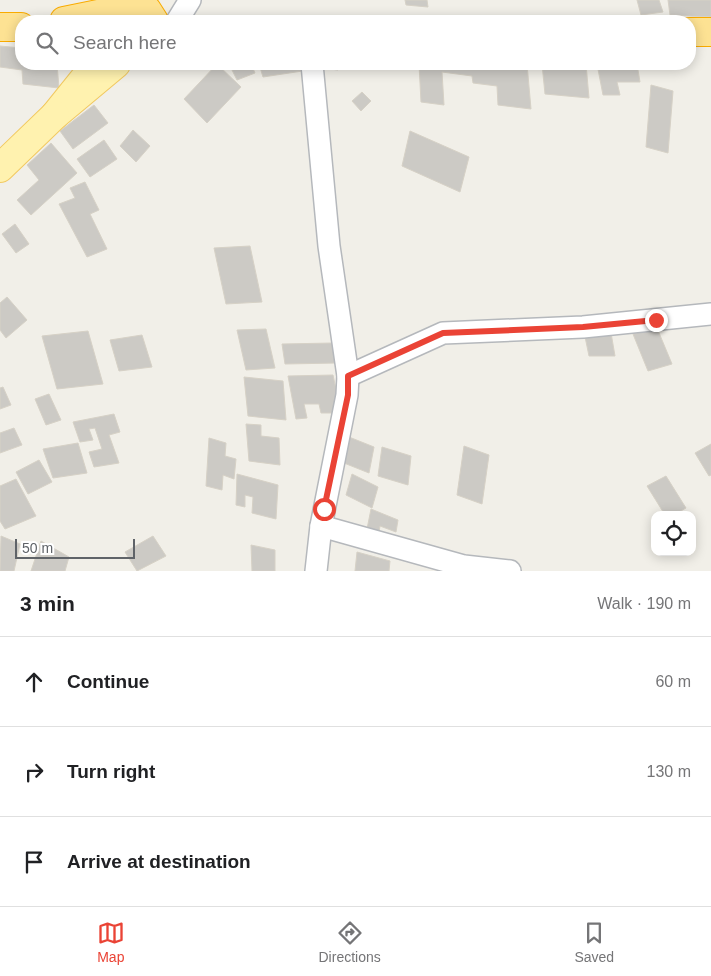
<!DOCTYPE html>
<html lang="en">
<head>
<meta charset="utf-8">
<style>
  body { margin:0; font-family:Arial,sans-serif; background:#f6f6f6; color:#202124 }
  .controls { position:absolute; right:15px; bottom:15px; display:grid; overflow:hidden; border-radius:10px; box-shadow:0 2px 12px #0003 }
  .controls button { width:45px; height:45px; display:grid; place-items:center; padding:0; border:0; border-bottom:1px solid #e0e0e0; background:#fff; color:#202124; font:25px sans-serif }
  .scale { position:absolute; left:15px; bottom:12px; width:120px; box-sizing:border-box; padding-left:5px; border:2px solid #5f6368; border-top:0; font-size:14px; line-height:18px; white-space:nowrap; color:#5f6368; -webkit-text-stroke:4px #fff; paint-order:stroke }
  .stop { position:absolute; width:15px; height:15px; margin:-11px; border:4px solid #ea4335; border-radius:50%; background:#fff }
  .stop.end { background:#ea4335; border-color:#fff; box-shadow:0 1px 5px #0008 }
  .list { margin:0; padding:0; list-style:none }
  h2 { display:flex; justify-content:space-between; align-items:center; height:65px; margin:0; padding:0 20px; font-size:21px }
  h2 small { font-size:16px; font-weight:400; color:#757577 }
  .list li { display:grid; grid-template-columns:32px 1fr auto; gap:15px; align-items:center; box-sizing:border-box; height:90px; padding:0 20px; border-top:1px solid #e0e0e0 }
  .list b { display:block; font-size:19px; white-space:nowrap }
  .list em { font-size:16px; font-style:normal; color:#757577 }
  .icon { flex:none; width:28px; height:28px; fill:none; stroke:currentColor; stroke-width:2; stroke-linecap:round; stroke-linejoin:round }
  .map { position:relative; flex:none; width:711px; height:571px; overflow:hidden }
  .search { position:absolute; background:#fff; box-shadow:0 2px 12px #0003; left:15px; right:15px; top:15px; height:55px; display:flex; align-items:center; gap:12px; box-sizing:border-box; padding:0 18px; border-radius:20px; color:#757577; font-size:19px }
  .sheet { height:335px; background:#fff }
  nav { display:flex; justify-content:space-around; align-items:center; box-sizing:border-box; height:70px; border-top:1px solid #e0e0e0; background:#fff; font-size:14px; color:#757577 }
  nav a { display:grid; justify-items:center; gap:2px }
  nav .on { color:#ea4335 }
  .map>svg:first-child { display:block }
  .building { fill:#cccac5; stroke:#d6d1c6 }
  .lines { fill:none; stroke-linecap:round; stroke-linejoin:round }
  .minor-casing { stroke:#b5b8bc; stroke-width:24 }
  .major-casing { stroke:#f2c960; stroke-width:30 }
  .highway-casing { stroke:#f9ab00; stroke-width:30 }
  .minor { stroke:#fff; stroke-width:21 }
  .major { stroke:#fff2af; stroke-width:28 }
  .highway { stroke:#fde293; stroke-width:28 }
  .route { stroke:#ea4335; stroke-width:6 }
</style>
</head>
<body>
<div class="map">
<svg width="711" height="571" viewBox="0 0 711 571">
  <rect width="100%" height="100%" fill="#f1efe8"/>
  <g class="building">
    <path d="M 405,0 L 427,0 L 428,7 L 406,5 Z"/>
    <path d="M 637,0 L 659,0 L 663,12 L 641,15 Z"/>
    <path d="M 668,0 L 711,0 L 711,17 L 670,15 Z"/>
    <path d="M 0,46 L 21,48 L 21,64 L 57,64 L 59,88 L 23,84 L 22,70 L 0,67 Z"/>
    <path d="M 217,64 L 241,87 L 207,123 L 184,99 Z"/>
    <path d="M 229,64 L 251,64 L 255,73 L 237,80 Z"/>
    <path d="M 259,64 L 307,64 L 309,70 L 263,77 Z"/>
    <path d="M 321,64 L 337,64 L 338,70 L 321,68 Z"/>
    <path d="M 419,64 L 527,64 L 531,109 L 498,105 L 497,86 L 473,83 L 472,76 L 442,72 L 444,105 L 421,102 Z"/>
    <path d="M 542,64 L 586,64 L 589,98 L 545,94 Z"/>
    <path d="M 597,64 L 637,64 L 640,82 L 617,82 L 620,95 L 603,95 Z"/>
    <path d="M 651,85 L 673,91 L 668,153 L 646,147 Z"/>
    <path d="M 362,92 L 371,101 L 361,111 L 352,101 Z"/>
    <path d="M 94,105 L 108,123 L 73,149 L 60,131 Z"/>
    <path d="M 133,130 L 150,146 L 136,162 L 120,146 Z"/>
    <path d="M 410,131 L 469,157 L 460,192 L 402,166 Z"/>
    <path d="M 104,140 L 117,159 L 90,177 L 77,159 Z"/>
    <path d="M 51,143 L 77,173 L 31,215 L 17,200 L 39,180 L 27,165 Z"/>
    <path d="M 85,182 L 99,210 L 90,214 L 107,249 L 87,257 L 59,204 L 75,198 L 70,188 Z"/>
    <path d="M 15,224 L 29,244 L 16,253 L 2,234 Z"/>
    <path d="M 250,246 L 262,302 L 226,304 L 214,248 Z"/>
    <path d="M 7,297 L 27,320 L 6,338 L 0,330 L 0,303 Z"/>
    <path d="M 583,327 L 610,327 L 615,356 L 589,356 Z"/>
    <path d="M 657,328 L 672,364 L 648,371 L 633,334 Z"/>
    <path d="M 266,329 L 275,368 L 246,370 L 237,330 Z"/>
    <path d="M 88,331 L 103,384 L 57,389 L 42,336 Z"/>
    <path d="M 142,335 L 152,367 L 119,371 L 110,340 Z"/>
    <path d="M 333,343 L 337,363 L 285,364 L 282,344 Z"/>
    <path d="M 333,375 L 341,413 L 321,413 L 319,404 L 304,404 L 307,418 L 296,419 L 288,376 Z"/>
    <path d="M 244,377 L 283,381 L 286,420 L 248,416 Z"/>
    <path d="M 3,387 L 11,405 L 0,409 L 0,388 Z"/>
    <path d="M 49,394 L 61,420 L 46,425 L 35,399 Z"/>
    <path d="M 114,414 L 120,432 L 109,435 L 119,463 L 94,467 L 89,452 L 102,449 L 95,428 L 89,429 L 93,440 L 80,442 L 73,422 Z"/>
    <path d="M 246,424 L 261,425 L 261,436 L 279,438 L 280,465 L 249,461 Z"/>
    <path d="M 14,428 L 22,445 L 0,453 L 0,433 Z"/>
    <path d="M 349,437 L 374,447 L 369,473 L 344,463 Z"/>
    <path d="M 209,438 L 226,443 L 225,456 L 236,459 L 234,479 L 223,475 L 222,490 L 206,486 Z"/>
    <path d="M 78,443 L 87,473 L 53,478 L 43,449 Z"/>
    <path d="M 711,444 L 711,475 L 709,476 L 695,453 Z"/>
    <path d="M 464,446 L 489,455 L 482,504 L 457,495 Z"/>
    <path d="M 382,447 L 411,456 L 408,485 L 378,476 Z"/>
    <path d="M 39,460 L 52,482 L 28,494 L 16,472 Z"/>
    <path d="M 237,474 L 278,485 L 276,519 L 252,513 L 253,497 L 245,495 L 245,507 L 236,505 Z"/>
    <path d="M 352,474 L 378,487 L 372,508 L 346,495 Z"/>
    <path d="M 666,476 L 686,508 L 674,515 L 665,515 L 647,486 Z"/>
    <path d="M 16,479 L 36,516 L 5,529 L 0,521 L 0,486 Z"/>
    <path d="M 371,509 L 398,520 L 396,532 L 380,526 L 378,538 L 366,534 Z"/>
    <path d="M 1,536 L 20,544 L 14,571 L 0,571 Z"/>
    <path d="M 153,536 L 166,556 L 137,571 L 125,552 Z"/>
    <path d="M 41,541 L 69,557 L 65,571 L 31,571 Z"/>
    <path d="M 251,545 L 275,550 L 275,571 L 252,571 Z"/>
    <path d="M 357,552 L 390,561 L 389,571 L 355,571 Z"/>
  </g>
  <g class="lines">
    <defs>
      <g id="minor">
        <path d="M 177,21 L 190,0"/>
        <path d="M 312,64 L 329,246 L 348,376 L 347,395 L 321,526 L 316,571"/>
        <path d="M 348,376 L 443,333 L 583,327 L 711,314"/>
        <path d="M 321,526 L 464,566 L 510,571"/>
      </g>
      <g id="major">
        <path d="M 96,64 L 55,115 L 116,64"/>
        <path d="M 0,168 L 55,115"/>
      </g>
      <g id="highway">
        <path d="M 64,21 L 137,6 L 147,10 L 154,21"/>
        <path d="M 0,27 L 21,27"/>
        <path d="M 690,32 L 711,32"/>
      </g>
    </defs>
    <use href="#minor" class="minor-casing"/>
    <use href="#major" class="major-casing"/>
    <use href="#highway" class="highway-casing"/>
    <use href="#minor" class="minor"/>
    <use href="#major" class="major"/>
    <use href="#highway" class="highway"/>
  </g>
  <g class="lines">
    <path class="route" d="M 324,509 L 348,395 L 348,376 L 443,333 L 583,327 L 656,320"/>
  </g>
</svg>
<div class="controls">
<button><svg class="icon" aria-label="locate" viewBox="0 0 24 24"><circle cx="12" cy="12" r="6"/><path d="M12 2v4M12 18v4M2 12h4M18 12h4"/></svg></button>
</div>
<div class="scale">50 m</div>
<div class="stop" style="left:324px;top:509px"></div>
<div class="stop end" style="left:656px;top:320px"></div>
<div class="search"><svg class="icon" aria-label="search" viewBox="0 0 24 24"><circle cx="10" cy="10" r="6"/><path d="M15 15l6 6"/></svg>Search here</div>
</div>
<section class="sheet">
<h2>3 min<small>Walk · 190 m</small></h2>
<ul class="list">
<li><svg class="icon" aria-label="ahead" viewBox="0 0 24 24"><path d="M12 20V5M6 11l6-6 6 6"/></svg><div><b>Continue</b></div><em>60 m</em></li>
<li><svg class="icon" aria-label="right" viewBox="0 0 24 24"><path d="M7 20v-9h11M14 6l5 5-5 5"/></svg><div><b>Turn right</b></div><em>130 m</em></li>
<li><svg class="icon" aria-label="arrive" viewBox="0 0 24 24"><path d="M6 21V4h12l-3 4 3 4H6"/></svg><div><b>Arrive at destination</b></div></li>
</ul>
</section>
<nav>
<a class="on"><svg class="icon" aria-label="map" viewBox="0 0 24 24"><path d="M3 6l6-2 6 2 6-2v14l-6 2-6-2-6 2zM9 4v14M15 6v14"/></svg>Map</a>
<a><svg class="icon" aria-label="directions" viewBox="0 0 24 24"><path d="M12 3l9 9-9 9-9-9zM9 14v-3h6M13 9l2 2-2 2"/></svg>Directions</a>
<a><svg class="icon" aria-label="saved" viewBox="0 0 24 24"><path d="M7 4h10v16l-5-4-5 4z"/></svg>Saved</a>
</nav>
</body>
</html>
